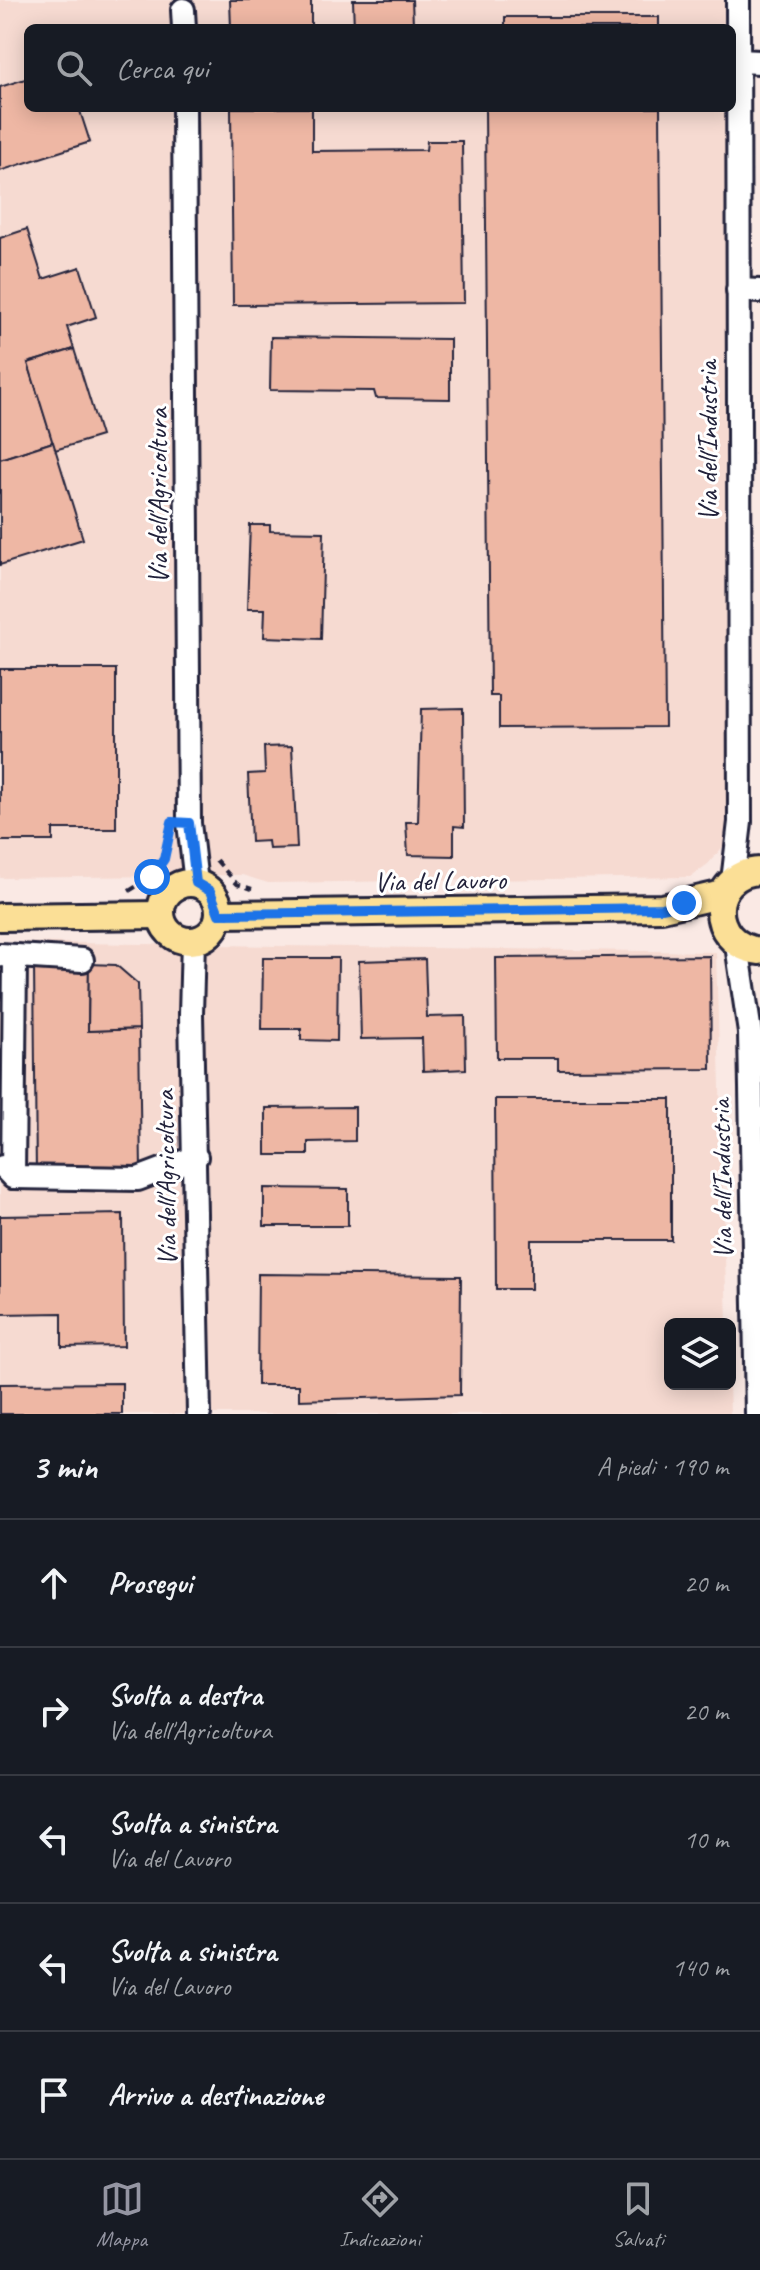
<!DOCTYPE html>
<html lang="it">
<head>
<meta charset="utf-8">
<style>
  body { margin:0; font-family:Caveat,sans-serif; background:#242831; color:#f1f3f6 }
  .controls { position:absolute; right:24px; bottom:24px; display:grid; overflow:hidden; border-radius:12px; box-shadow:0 4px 20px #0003 }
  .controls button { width:72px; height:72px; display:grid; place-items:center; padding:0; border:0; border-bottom:2px solid #363941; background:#171b24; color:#f1f3f6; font:40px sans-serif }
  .stop { position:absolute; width:24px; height:24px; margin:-18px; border:6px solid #1a73e8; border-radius:50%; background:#fff }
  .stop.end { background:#1a73e8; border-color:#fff; box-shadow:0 2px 8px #0008 }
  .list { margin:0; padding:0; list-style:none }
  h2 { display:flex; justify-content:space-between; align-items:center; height:104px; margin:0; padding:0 32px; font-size:34px }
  h2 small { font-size:26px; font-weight:400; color:#9ea1a6 }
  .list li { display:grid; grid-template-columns:52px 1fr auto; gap:24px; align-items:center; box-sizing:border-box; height:128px; padding:0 32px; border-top:2px solid #363941 }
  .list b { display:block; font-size:30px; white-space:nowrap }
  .list p { margin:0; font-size:26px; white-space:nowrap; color:#9ea1a6 }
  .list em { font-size:26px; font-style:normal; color:#9ea1a6 }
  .icon { flex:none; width:44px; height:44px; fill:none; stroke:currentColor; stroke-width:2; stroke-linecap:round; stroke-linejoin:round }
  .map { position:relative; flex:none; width:760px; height:1414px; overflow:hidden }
  .search { position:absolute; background:#171b24; box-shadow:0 4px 20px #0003; left:24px; right:24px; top:24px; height:88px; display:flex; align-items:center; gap:20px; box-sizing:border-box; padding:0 28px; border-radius:12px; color:#9ea1a6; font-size:30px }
  .sheet { height:744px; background:#171b24 }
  nav { display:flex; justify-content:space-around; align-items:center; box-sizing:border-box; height:112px; border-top:2px solid #363941; background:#171b24; font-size:22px; color:#9ea1a6 }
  nav a { display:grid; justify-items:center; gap:4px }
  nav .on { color:#9495a2 }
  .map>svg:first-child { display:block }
  .built { fill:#f6dad1 }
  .building { fill:#eeb7a4; stroke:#22223b; stroke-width:2 }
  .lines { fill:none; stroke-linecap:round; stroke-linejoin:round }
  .minor-casing { stroke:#22223b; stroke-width:28 }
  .major-casing { stroke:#22223b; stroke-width:32 }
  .path { stroke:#22223b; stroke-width:4; stroke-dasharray:8 6; stroke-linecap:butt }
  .minor { stroke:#fff; stroke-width:22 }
  .major { stroke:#fbdf96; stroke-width:26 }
  .route { stroke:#1a73e8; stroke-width:10 }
  .labels { text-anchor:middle; stroke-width:6; stroke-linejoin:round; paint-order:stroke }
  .street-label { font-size:28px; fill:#22223b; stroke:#fff }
</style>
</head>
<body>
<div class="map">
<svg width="760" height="1414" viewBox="0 0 760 1414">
  <rect width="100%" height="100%" fill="#fae9e4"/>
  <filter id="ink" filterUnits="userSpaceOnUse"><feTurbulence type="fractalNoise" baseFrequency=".0125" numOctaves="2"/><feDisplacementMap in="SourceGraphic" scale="16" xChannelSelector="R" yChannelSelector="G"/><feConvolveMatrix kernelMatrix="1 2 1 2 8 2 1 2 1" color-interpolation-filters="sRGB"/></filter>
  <g filter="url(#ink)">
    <g class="built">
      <path d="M 0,0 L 725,0 L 725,28 L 28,28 L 28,108 L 726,108 L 732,809 L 727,842 L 708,864 L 690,877 L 268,883 L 242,875 L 0,878 Z"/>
      <path d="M 0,942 L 716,952 L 727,1324 L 670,1324 L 670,1384 L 729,1384 L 730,1414 L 0,1414 Z"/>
    </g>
    <g class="building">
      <path d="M 230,0 L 311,0 L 311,28 L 231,28 Z"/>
      <path d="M 353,0 L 412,0 L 413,24 L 354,28 Z"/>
      <rect x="505" y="17" width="154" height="11"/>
      <path d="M 28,78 L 28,108 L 79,108 L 90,142 L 0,171 L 0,87 Z"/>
      <path d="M 231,108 L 312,108 L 312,151 L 426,150 L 427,141 L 462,141 L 464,303 L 233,305 Z"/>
      <path d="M 485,108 L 660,108 L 665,727 L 499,728 L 499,696 L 490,696 Z"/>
      <path d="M 27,229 L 43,279 L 80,267 L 96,317 L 67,327 L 74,349 L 28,363 L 53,442 L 0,459 L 0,238 Z"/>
      <path d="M 271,337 L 450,339 L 450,399 L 376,398 L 374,391 L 270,390 Z"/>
      <path d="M 74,349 L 101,436 L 55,450 L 28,363 Z"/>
      <path d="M 53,442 L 83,539 L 0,565 L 0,459 Z"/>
      <path d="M 250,525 L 270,525 L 270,531 L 324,532 L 321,639 L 264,637 L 265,609 L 247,609 Z"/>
      <path d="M 0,669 L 116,669 L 116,829 L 53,829 L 53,841 L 0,841 Z"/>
      <path d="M 463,708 L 464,827 L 454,826 L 454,856 L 408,855 L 406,822 L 418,822 L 421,709 Z"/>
      <path d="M 292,746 L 297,848 L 269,849 L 268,841 L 251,842 L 248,774 L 265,773 L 264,747 Z"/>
      <path d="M 710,956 L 711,1069 L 558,1070 L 558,1058 L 497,1058 L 496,958 Z"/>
      <path d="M 263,958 L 338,958 L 337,1041 L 301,1040 L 301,1029 L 262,1029 Z"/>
      <path d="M 425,959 L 427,1017 L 465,1016 L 466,1069 L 423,1071 L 422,1038 L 361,1039 L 359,961 Z"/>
      <path d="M 34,964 L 89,964 L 88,1031 L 139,1029 L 141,1172 L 36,1176 Z"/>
      <path d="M 89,964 L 116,965 L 138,984 L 139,1029 L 88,1031 Z"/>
      <path d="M 495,1099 L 671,1099 L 671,1240 L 531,1240 L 531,1289 L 496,1289 Z"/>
      <path d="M 355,1107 L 355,1141 L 308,1142 L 308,1155 L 266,1155 L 266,1108 Z"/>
      <path d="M 264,1188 L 348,1189 L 348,1226 L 264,1226 Z"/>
      <path d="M 123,1214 L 124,1346 L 62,1347 L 62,1313 L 0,1314 L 0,1216 Z"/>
      <path d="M 258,1274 L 461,1276 L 460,1395 L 299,1400 L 299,1385 L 257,1385 Z"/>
      <path d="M 122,1383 L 122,1414 L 0,1414 L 0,1384 Z"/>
    </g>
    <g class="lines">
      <defs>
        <g id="minor">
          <path d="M 183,10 L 184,28"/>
          <path d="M 739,61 L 760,62"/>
          <path d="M 184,108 L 189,823 L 196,883"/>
          <path d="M 738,290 L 760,291"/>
          <path d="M 733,881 L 740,822 L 738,0"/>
          <path d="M 193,940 L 191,1014 L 199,1414"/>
          <path d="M 737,945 L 750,1033 L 757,1414"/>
          <path d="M 0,955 L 82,960"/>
          <path d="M 3,1167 L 13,1177 L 138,1179 L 196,1157"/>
          <path d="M 13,1177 L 15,957"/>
        </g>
        <g id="major">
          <path d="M 760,871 C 707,873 706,945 760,951"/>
          <circle cx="190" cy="912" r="29"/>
          <path d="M 219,914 L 662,908 L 723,894"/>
          <path d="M 0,917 L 161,915"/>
        </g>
      </defs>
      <use href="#minor" class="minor-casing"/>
      <use href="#major" class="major-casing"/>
      <g class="path">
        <path d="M 216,860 L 237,884 L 252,889"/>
        <path d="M 129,891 C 151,878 163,867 168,841"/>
      </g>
      <use href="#minor" class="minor"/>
      <use href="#major" class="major"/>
    </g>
  </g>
  <g class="lines" filter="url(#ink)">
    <path class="route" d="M 152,877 L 164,859 L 172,822 L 189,823 L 196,883 L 210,891 L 219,914 L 662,908 L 684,903"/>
  </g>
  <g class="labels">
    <g class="street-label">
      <text transform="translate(707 441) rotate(-90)" y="10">Via dell'Industria</text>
      <text transform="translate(157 496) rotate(-90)" y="10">Via dell'Agricoltura</text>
      <text transform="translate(440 880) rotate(-1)" y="10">Via del Lavoro</text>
      <text transform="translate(165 1178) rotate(-91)" y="10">Via dell'Agricoltura</text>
      <text transform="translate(721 1179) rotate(-91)" y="10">Via dell'Industria</text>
    </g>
  </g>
</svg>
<div class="controls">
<button><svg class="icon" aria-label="layers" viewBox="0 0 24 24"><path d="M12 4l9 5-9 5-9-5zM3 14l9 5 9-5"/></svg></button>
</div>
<div class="stop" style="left:152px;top:877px"></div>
<div class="stop end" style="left:684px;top:903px"></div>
<div class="search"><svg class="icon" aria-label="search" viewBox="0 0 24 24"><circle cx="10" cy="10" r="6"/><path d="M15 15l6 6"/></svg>Cerca qui</div>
</div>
<section class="sheet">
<h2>3 min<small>A piedi · 190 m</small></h2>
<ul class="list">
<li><svg class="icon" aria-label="ahead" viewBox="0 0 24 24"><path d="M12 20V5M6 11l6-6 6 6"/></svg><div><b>Prosegui</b></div><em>20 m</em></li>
<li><svg class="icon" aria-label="right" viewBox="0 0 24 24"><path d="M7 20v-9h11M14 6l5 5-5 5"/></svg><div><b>Svolta a destra</b><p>Via dell'Agricoltura</p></div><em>20 m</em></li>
<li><svg class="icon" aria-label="left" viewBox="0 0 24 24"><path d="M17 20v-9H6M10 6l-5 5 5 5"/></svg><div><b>Svolta a sinistra</b><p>Via del Lavoro</p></div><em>10 m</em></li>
<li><svg class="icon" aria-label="left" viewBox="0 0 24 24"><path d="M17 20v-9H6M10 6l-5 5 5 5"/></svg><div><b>Svolta a sinistra</b><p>Via del Lavoro</p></div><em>140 m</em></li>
<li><svg class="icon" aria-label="arrive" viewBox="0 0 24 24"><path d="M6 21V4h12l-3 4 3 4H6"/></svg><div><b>Arrivo a destinazione</b></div></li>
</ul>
</section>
<nav>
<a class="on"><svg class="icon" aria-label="map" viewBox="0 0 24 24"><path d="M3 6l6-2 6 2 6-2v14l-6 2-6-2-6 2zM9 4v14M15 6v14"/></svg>Mappa</a>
<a><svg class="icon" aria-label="directions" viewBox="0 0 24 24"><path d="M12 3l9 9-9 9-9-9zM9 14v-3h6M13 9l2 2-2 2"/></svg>Indicazioni</a>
<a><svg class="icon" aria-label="saved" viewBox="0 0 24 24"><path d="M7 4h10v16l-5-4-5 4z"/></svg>Salvati</a>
</nav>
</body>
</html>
